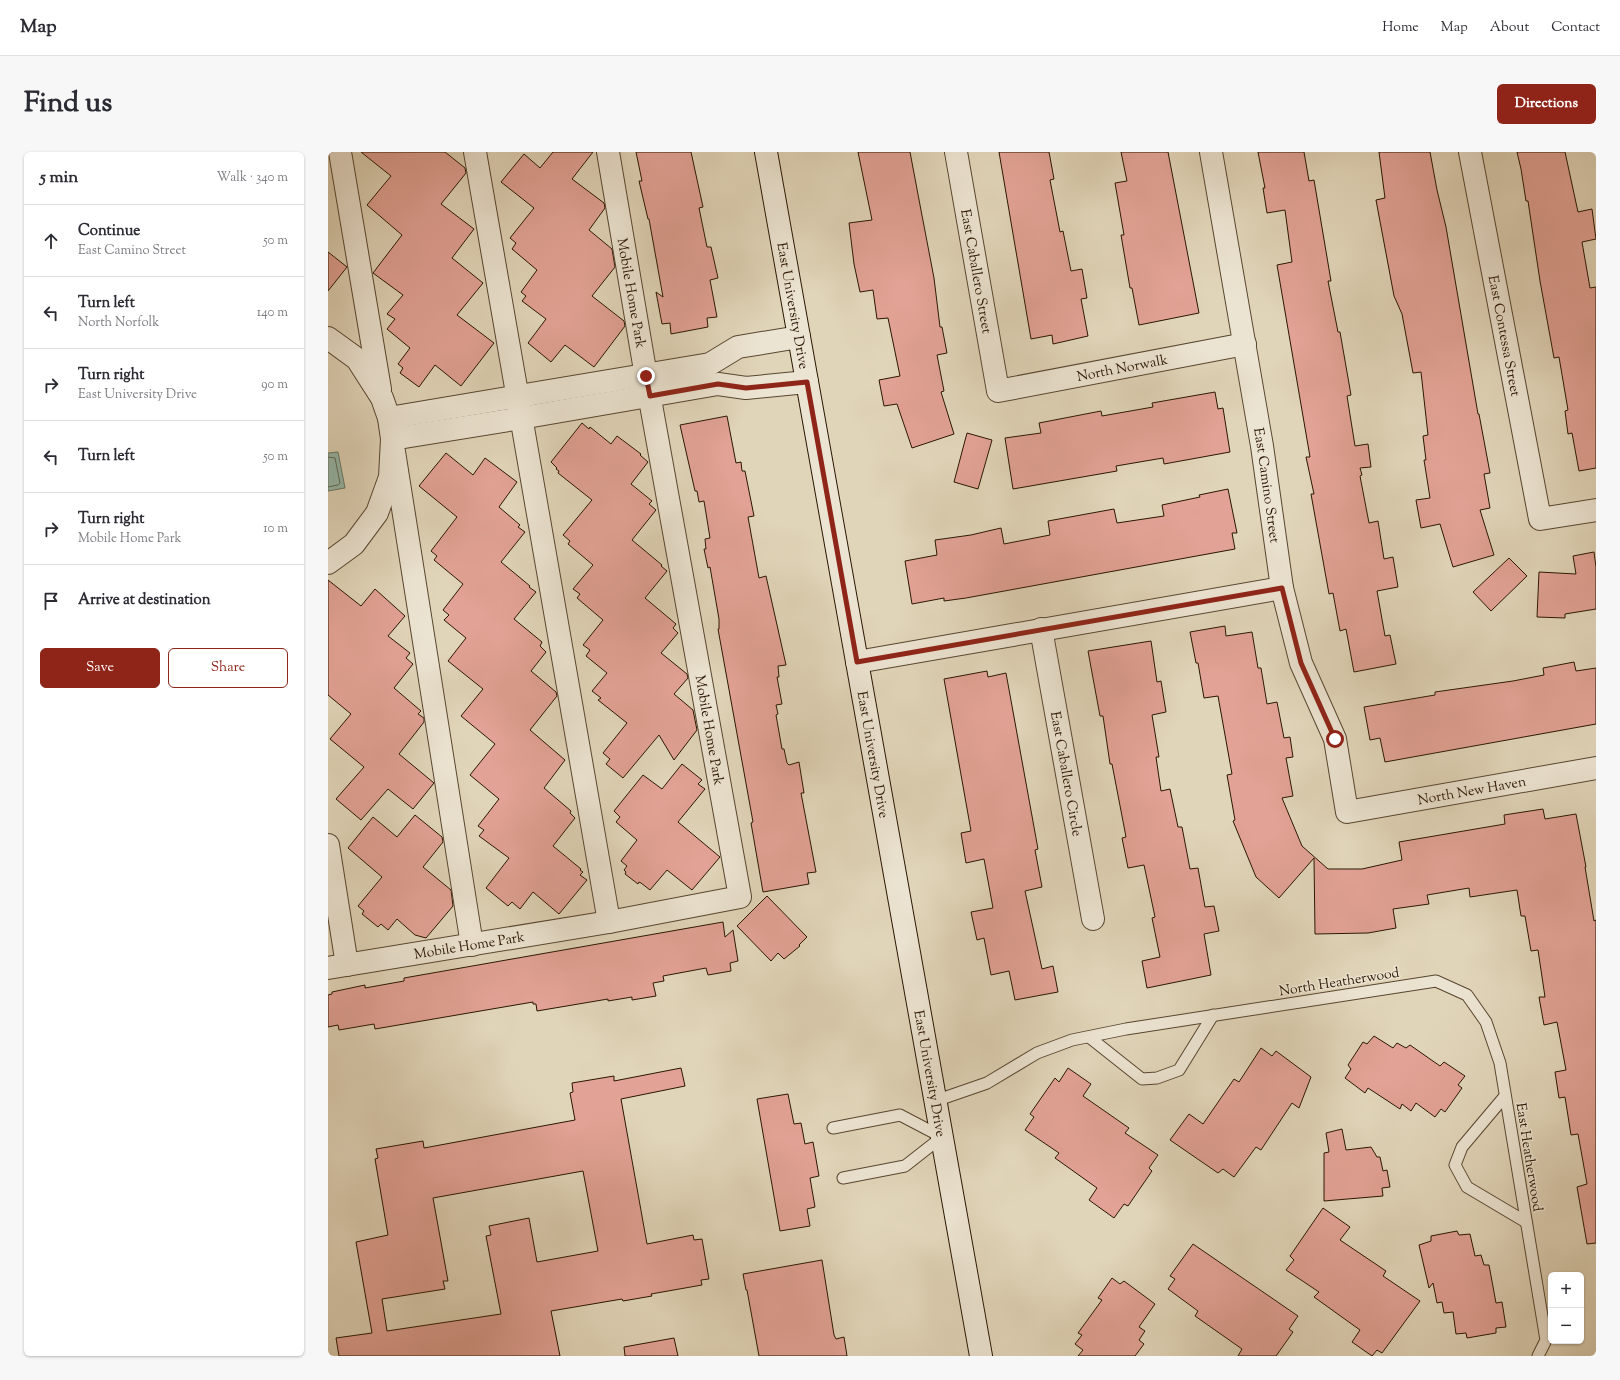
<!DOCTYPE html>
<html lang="en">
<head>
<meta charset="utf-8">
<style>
  body { margin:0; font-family:"Sorts Mill Goudy",serif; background:#f7f7f7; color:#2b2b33 }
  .controls { position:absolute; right:12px; bottom:12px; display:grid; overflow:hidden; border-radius:6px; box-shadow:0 1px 3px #0004 }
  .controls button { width:36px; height:36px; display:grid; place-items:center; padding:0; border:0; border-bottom:1px solid #e1e1e2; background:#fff; color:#2b2b33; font:20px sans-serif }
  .stop { position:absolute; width:12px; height:12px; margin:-9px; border:3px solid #8f2418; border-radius:50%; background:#fff }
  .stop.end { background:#8f2418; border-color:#fff; box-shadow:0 1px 4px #0008 }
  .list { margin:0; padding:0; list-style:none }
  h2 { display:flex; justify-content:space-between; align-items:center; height:52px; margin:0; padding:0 16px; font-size:17px }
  h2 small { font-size:13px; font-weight:400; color:#7c7c81 }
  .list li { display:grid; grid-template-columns:26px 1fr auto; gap:12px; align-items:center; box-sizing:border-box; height:72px; padding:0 16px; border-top:1px solid #e1e1e2 }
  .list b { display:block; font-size:15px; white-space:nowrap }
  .list p { margin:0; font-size:13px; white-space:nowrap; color:#7c7c81 }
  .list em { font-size:13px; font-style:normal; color:#7c7c81 }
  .actions { display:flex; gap:8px; padding:12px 16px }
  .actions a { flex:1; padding:9px 0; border:1px solid #8f2418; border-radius:6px; text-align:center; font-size:14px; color:#8f2418 }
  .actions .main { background:#8f2418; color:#fff }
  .icon { flex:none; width:22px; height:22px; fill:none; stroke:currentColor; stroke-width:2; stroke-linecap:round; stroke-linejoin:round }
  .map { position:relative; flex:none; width:1268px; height:1204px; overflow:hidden; border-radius:6px }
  header { display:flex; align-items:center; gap:24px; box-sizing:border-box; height:56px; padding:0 20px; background:#fff; border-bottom:1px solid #e1e1e2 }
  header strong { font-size:19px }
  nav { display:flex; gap:22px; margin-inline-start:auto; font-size:14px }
  .intro { display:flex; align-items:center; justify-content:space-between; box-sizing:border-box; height:96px; padding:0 24px }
  h1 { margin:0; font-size:28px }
  .button { padding:10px 18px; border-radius:6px; background:#8f2418; color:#fff; font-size:14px; font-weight:700 }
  main { display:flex; gap:24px; padding:0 24px }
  aside { flex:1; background:#fff; border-radius:6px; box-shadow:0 1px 3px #0004 }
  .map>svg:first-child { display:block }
  .water { fill:#95b9ab; stroke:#6a7867 }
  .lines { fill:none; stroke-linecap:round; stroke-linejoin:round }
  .shore { stroke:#606856; stroke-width:1 }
  .building { fill:#e2a295; stroke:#2a1602; fill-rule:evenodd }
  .lane-casing { stroke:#584630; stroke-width:13 }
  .street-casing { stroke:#584630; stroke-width:24 }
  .secondary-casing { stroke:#2a1602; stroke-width:24 }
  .lane { stroke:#ece4d2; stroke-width:11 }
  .street { stroke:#ece4d2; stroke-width:22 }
  .secondary { stroke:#ece4d2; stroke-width:22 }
  .route { stroke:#8f2418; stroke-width:5 }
  .labels { text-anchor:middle; stroke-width:3; stroke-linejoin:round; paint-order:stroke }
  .street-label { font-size:14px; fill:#2a1602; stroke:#ece4d2 }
</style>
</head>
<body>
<header>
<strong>Map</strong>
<nav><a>Home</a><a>Map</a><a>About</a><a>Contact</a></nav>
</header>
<div class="intro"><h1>Find us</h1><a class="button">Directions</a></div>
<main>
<aside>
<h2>5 min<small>Walk · 340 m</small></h2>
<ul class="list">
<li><svg class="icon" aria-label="ahead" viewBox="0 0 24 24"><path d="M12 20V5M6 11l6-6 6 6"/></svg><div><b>Continue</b><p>East Camino Street</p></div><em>50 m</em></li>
<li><svg class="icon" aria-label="left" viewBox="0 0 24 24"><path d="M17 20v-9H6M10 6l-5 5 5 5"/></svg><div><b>Turn left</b><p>North Norfolk</p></div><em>140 m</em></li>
<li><svg class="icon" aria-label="right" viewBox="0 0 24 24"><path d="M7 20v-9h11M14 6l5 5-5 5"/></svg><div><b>Turn right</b><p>East University Drive</p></div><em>90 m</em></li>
<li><svg class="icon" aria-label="left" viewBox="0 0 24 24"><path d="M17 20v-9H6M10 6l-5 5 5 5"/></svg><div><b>Turn left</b></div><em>50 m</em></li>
<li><svg class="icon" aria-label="right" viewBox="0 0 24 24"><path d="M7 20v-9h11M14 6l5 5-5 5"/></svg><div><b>Turn right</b><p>Mobile Home Park</p></div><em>10 m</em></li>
<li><svg class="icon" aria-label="arrive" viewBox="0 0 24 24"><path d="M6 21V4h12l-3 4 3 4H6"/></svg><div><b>Arrive at destination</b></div></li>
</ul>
<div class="actions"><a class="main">Save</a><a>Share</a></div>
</aside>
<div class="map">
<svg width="1268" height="1204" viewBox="0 0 1268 1204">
  <rect width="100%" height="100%" fill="#e1d5b9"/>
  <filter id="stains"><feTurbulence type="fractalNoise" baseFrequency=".005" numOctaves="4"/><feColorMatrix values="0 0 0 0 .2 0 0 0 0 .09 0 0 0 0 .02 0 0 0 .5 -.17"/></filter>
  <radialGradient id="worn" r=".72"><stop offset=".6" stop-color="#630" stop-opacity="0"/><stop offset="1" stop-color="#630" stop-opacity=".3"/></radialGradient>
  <path class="water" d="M 10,300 L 17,336 L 0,339 L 0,301 Z"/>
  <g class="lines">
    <path class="shore" d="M 0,305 L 7,306 L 12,331 L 10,333 L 0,335"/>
  </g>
  <g class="building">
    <path d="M 33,0 L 117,0 L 137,16 L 138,21 L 113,52 L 146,77 L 124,106 L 155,131 L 129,163 L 166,191 L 133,234 L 107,213 L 91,235 L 72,221 L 75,216 L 70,212 L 82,196 L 59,177 L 67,167 L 59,162 L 75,143 L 45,121 L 74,83 L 39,53 L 63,24 Z"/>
    <path d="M 225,0 L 265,0 L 244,27 L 276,51 L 277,56 L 261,78 L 284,97 L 287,115 L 264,144 L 296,169 L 297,174 L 266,215 L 237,193 L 223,210 L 200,191 L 218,167 L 194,149 L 198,144 L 193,140 L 209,118 L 184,97 L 188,91 L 182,86 L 206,56 L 173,30 L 196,2 L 212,16 Z"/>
    <path d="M 308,0 L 363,0 L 375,55 L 371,56 L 379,95 L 383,95 L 390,126 L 382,128 L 389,165 L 379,166 L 380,175 L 343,182 L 342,171 L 334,172 L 328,140 L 335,145 L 321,67 L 320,67 L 311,29 L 314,29 Z"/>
    <path d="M 530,0 L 582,0 L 592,53 L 606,126 L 612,175 L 614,175 L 619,201 L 609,203 L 616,239 L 613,240 L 626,282 L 584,296 L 569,252 L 556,254 L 551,228 L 572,224 L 560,166 L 549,167 L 545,138 L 532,140 L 526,112 L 521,71 L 544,68 Z"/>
    <path d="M 671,0 L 721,0 L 726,27 L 722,28 L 732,80 L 735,79 L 743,119 L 754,117 L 759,146 L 753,147 L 760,184 L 725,192 L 724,183 L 703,187 Z"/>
    <path d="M 793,0 L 840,0 L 871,161 L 811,173 L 804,136 L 802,136 L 793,83 L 796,83 L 787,31 L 799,29 Z"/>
    <path d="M 930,0 L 976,0 L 981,29 L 986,28 L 1003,129 L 1000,129 L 1010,180 L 1012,180 L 1023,243 L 1019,244 L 1027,294 L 1040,292 L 1043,315 L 1032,316 L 1034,323 L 1032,324 L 1041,371 L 1050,369 L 1056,407 L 1065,405 L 1070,435 L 1049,439 L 1057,484 L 1062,483 L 1068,512 L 1026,520 L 1018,477 L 1012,479 L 1005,441 L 1001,442 L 983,342 L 986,342 L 978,305 L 982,305 L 949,113 L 964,110 L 957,58 L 939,61 L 935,36 L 937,36 Z"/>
    <path d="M 1051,0 L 1102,0 L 1109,38 L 1118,75 L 1150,262 L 1151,262 L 1162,321 L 1156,322 L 1162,356 L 1152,358 L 1166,403 L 1125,415 L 1112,372 L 1093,376 L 1088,348 L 1102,346 L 1096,308 L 1098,308 L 1095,284 L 1100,283 L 1093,220 L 1085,221 L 1074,162 L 1066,144 L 1048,48 L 1057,46 Z"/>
    <path d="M 1189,0 L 1237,0 L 1250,60 L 1264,57 L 1268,87 L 1254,90 L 1262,136 L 1268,135 L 1268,316 L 1251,319 L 1244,281 L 1240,282 L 1237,259 L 1240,258 L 1231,205 L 1226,206 L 1212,129 L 1200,49 L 1198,49 L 1193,17 Z"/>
    <path d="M 0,100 L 19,115 L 0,139 Z"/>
    <path d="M 887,240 L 890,257 L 895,256 L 902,300 L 836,312 L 835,306 L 788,314 L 789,319 L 685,337 L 677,286 L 713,281 L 711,271 L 773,259 L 774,264 L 825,255 L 824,251 Z"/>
    <path d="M 399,264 L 408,311 L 413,310 L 414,319 L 417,319 L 426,364 L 420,365 L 431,426 L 438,424 L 458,513 L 450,514 L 451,525 L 449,525 L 454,552 L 448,553 L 450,562 L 448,563 L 454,597 L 456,597 L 459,611 L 461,613 L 471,610 L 476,641 L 473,641 L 488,720 L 479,721 L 481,732 L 435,740 L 423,671 L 425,670 L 390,477 L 391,477 L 391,467 L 382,415 L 380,416 L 376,397 L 378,397 L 377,387 L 382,386 L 376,349 L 371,350 L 369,339 L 367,339 L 352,273 Z"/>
    <path d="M 254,271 L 261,277 L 262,275 L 283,292 L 289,284 L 313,302 L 312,303 L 320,310 L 303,332 L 324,349 L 321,352 L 328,358 L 304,388 L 334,413 L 333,414 L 339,419 L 317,446 L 348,472 L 345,476 L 350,481 L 333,501 L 359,522 L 360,526 L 346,542 L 365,558 L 369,578 L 346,608 L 331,583 L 295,626 L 278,612 L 282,607 L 275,601 L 299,571 L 270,548 L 273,546 L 264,539 L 279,521 L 258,504 L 262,498 L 255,493 L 275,468 L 249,446 L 252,442 L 245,437 L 265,413 L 240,392 L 242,389 L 235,383 L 264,348 L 230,321 L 231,319 L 228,317 L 229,316 L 223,310 Z"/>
    <path d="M 639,281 L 664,288 L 650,337 L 626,330 Z"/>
    <path d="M 118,301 L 145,323 L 157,306 L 189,330 L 171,355 L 192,373 L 190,375 L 197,380 L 173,410 L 202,434 L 201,435 L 208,440 L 186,467 L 214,490 L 212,494 L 218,500 L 203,519 L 228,540 L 229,544 L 202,578 L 237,608 L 216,636 L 243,659 L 242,661 L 247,666 L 225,694 L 253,717 L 252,718 L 255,720 L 252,723 L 259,728 L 231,762 L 205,740 L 192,757 L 184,750 L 180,754 L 158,736 L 181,706 L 151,684 L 156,678 L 150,674 L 171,647 L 142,623 L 167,592 L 133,564 L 155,537 L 120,509 L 138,486 L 116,468 L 121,463 L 115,458 L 135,432 L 106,408 L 109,404 L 103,399 L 129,365 L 91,334 Z"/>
    <path d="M 900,337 L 909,381 L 904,381 L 907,397 L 638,446 L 616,449 L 616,446 L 584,452 L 577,409 L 609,403 L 607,388 L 643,383 L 673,376 L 676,392 L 722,383 L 720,369 L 786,357 L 789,371 L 836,364 L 834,353 L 872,345 L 871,343 Z"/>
    <path d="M 1266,400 L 1268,415 L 1268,457 L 1237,462 L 1237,466 L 1209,465 L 1211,420 L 1248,422 L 1245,404 Z"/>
    <path d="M 1181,406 L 1199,424 L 1163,459 L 1145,440 Z"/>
    <path d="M 0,428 L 33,454 L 47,437 L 77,464 L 60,484 L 82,501 L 78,506 L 85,512 L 66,536 L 93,559 L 90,562 L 96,566 L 96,570 L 71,602 L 106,631 L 85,657 L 60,637 L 33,668 L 8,647 L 36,615 L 2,587 L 23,562 L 0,543 Z"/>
    <path d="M 897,474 L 898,484 L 924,480 L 930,516 L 933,516 L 939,552 L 949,550 L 956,586 L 962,585 L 965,605 L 958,606 L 965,644 L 954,646 L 974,694 L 1000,717 L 1034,717 L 1074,708 L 1071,690 L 1177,672 L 1176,663 L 1215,657 L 1217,667 L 1248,662 L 1258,715 L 1257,715 L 1266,769 L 1268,768 L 1268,1091 L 1259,1092 L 1249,1035 L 1259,1032 L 1250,982 L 1243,983 L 1237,945 L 1231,946 L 1227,920 L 1238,918 L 1229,870 L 1216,873 L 1211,845 L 1217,845 L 1210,798 L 1203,799 L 1197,764 L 1193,764 L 1189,738 L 1142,745 L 1141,736 L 1099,743 L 1101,752 L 1065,757 L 1068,776 L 1040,781 L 987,782 L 986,706 L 951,746 L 928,725 L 905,669 L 907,668 L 899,623 L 904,622 L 890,544 L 876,546 L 870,511 L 868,511 L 862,480 Z"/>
    <path d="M 823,489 L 829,530 L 833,529 L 838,560 L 824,563 L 831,605 L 828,605 L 833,639 L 842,637 L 850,675 L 854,675 L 862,717 L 870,716 L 877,755 L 886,754 L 891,779 L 876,782 L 883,823 L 819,836 L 814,809 L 832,805 L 824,766 L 827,765 L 816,713 L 800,716 L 794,686 L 798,685 L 784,612 L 782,612 L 775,564 L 772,564 L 760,499 Z"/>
    <path d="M 1246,510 L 1248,519 L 1268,516 L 1268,572 L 1057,610 L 1052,586 L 1042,588 L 1036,555 L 1107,543 L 1107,540 L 1185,529 L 1216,523 L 1215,516 Z"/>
    <path d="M 659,519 L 660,525 L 678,521 L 710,697 L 707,698 L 714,735 L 697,739 L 714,817 L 725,814 L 730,840 L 687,848 L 681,819 L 663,823 L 656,786 L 649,788 L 643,760 L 665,756 L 656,707 L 638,711 L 633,681 L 643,679 L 616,527 Z"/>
    <path d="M 354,612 L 374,628 L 370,632 L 377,637 L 350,670 L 392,705 L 364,738 L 339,718 L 322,738 L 313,731 L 311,730 L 310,732 L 297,722 L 298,720 L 296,718 L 299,714 L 293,709 L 309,688 L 288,670 L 292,665 L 286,659 L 315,623 L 334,637 Z"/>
    <path d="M 87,663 L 114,685 L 115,690 L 95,715 L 123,738 L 125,754 L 98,786 L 87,783 L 69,767 L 60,778 L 53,772 L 50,775 L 34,762 L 36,759 L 30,754 L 54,725 L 20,696 L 45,665 L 69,685 Z"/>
    <path d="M 439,744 L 479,785 L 471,793 L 472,794 L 456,807 L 450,801 L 443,809 L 409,774 Z"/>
    <path d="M 395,770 L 397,785 L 405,778 L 410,809 L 402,811 L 403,819 L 380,823 L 378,816 L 335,824 L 336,829 L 325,831 L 328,844 L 304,848 L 304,845 L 280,849 L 280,847 L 209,859 L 208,852 L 205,852 L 205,850 L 47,877 L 46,872 L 11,878 L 10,873 L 0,875 L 0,843 L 4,842 L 4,840 L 37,833 L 37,836 L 76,829 L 76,826 Z"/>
    <path d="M 1046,884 L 1065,896 L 1069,891 L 1078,896 L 1082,893 L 1112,914 L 1116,910 L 1137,924 L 1130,933 L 1134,936 L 1117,960 L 1113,957 L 1107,965 L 1088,951 L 1083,959 L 1074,952 L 1072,957 L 1040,936 L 1037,941 L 1017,926 L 1023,917 L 1020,913 L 1035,890 L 1039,892 Z"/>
    <path d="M 933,896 L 944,904 L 948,899 L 983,925 L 971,956 L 964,951 L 933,998 L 928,995 L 906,1025 L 895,1017 L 890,1021 L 842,988 L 861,962 L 875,972 L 906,927 L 911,930 Z"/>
    <path d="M 353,916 L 357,934 L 293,947 L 319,1092 L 365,1083 L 366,1088 L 374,1087 L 381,1127 L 373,1128 L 374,1133 L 323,1142 L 324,1144 L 295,1149 L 294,1147 L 223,1159 L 232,1204 L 11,1204 L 8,1186 L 44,1181 L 28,1090 L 60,1083 L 47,1007 L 50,1006 L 48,997 L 95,989 L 96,996 L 247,968 L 242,941 L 245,940 L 244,931 L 286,924 L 286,929 ZM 255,1019 L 270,1099 L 209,1110 L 201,1066 L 161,1074 L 163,1083 L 158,1084 L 173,1162 L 59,1179 L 54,1147 L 117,1137 L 115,1129 L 120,1129 L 105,1046 Z"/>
    <path d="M 740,916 L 763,932 L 755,944 L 801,976 L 797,981 L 830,1003 L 821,1016 L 824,1019 L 800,1054 L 796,1052 L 786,1066 L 761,1048 L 769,1036 L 727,1006 L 731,1001 L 697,978 L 706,965 L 702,962 L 727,926 L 731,930 Z"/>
    <path d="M 460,942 L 466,972 L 473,971 L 477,992 L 485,990 L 491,1024 L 482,1026 L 487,1055 L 479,1057 L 482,1074 L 452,1079 L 429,947 Z"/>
    <path d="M 1014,977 L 1018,998 L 1043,995 L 1049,1005 L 1052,1005 L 1055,1019 L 1059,1018 L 1062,1035 L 1054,1036 L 1055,1044 L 996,1049 L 996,1001 L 1001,1000 L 998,981 Z"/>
    <path d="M 995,1056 L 1022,1075 L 1012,1088 L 1058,1119 L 1055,1124 L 1092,1149 L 1054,1201 L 1049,1198 L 1044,1204 L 1024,1190 L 1032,1178 L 986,1145 L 991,1140 L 958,1118 L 966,1108 L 962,1104 Z"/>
    <path d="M 1129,1079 L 1131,1083 L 1142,1082 L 1147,1104 L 1153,1103 L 1156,1113 L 1161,1113 L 1168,1151 L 1174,1150 L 1178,1175 L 1168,1176 L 1168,1181 L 1139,1186 L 1138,1181 L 1128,1182 L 1125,1160 L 1116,1161 L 1114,1150 L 1109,1151 L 1105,1131 L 1101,1136 L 1091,1093 L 1103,1089 L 1103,1084 Z"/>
    <path d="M 865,1092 L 970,1164 L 961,1177 L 965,1180 L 948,1204 L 910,1204 L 914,1197 L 867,1164 L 870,1159 L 840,1137 L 847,1127 L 842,1124 Z"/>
    <path d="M 494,1108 L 506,1183 L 508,1187 L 516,1185 L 519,1204 L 431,1204 L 419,1138 L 418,1138 L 415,1122 Z"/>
    <path d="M 784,1126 L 792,1132 L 796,1129 L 827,1152 L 811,1175 L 817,1179 L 811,1188 L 816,1192 L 807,1204 L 750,1204 L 755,1198 L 747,1192 L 754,1183 L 750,1181 L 774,1148 L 770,1146 Z"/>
    <path d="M 346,1186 L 350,1204 L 297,1204 L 296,1195 Z"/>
  </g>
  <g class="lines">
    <defs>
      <g id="lane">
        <path d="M 761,885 L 814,927 L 829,926 L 851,918 L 885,863"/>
        <path d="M 1177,944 L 1134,995 L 1127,1013 L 1139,1035 L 1198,1070"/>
        <path d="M 607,949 L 659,931 L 709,901 L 744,888 L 798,877 L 1108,829 L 1139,843 L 1158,870 L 1172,911 L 1218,1188 L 1210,1204"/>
        <path d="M 505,976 L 572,963 L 614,985 L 577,1014 L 515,1026"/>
      </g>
      <g id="street">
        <path d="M 12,0 L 52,237"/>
        <path d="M 147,0 L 281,770"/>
        <path id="s1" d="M 628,0 L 670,239 L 917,192"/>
        <path id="s2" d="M 883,0 L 934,294 L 954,436 L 973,511 L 1007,587 L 1019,660 L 1268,616"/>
        <path id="s3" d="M 1142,0 L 1212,367 L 1268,358"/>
        <path d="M 0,186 L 29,207 L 54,246 L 61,266 L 64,287 L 62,325 L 49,361 L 26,392 L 0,411"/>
        <path d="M 61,266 L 382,212 L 410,195 L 471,185"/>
        <path id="s4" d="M 713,477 L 765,767"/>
        <path d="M 529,510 L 954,436"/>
        <path d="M 0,693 L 19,813"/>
        <path d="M 144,793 L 64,287 L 193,266 L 390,232 L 418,236 L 479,230"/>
        <path id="s5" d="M 0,816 L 281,770 L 412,745 L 320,236 L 280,0"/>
      </g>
      <g id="secondary">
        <path id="s6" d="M 438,0 L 653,1204"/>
      </g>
    </defs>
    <use href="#lane" class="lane-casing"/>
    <use href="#street" class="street-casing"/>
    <use href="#secondary" class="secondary-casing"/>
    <use href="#lane" class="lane"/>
    <use href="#street" class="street"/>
    <use href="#secondary" class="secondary"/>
  </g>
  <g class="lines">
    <path class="route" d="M 318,224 L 322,244 L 390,232 L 418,236 L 479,230 L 529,510 L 954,436 L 973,511 L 1007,587"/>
  </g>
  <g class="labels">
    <g class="street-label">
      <text dy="5" stroke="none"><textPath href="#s1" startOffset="121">East Caballero Street</textPath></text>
      <text transform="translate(304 141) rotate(80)" y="5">Mobile Home Park</text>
      <text dy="5" stroke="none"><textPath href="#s6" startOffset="156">East University Drive</textPath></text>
      <text dy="5" stroke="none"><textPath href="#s3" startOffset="187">East Contessa Street</textPath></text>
      <text dy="5" stroke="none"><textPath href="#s1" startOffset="369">North Norwalk</textPath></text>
      <text dy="5" stroke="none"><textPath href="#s2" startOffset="338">East Camino Street</textPath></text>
      <text transform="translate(382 578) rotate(80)" y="5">Mobile Home Park</text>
      <text dy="5" stroke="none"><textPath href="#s6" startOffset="612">East University Drive</textPath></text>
      <text dy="5" stroke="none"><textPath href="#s4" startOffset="147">East Caballero Circle</textPath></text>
      <text dy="5" stroke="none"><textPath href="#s2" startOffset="803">North New Haven</textPath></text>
      <text dy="5" stroke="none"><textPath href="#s5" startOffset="143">Mobile Home Park</textPath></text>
      <text transform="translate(1011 829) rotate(-9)" y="5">North Heatherwood</text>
      <text dy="5" stroke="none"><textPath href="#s6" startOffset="936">East University Drive</textPath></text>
      <text transform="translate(1202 1005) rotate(81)" y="5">East Heatherwood</text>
    </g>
  </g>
  <rect width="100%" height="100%" filter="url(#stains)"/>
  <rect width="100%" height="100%" fill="url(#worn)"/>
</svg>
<div class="controls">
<button>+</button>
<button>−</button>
</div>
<div class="stop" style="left:1007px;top:587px"></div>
<div class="stop end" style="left:318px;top:224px"></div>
</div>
</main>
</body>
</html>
